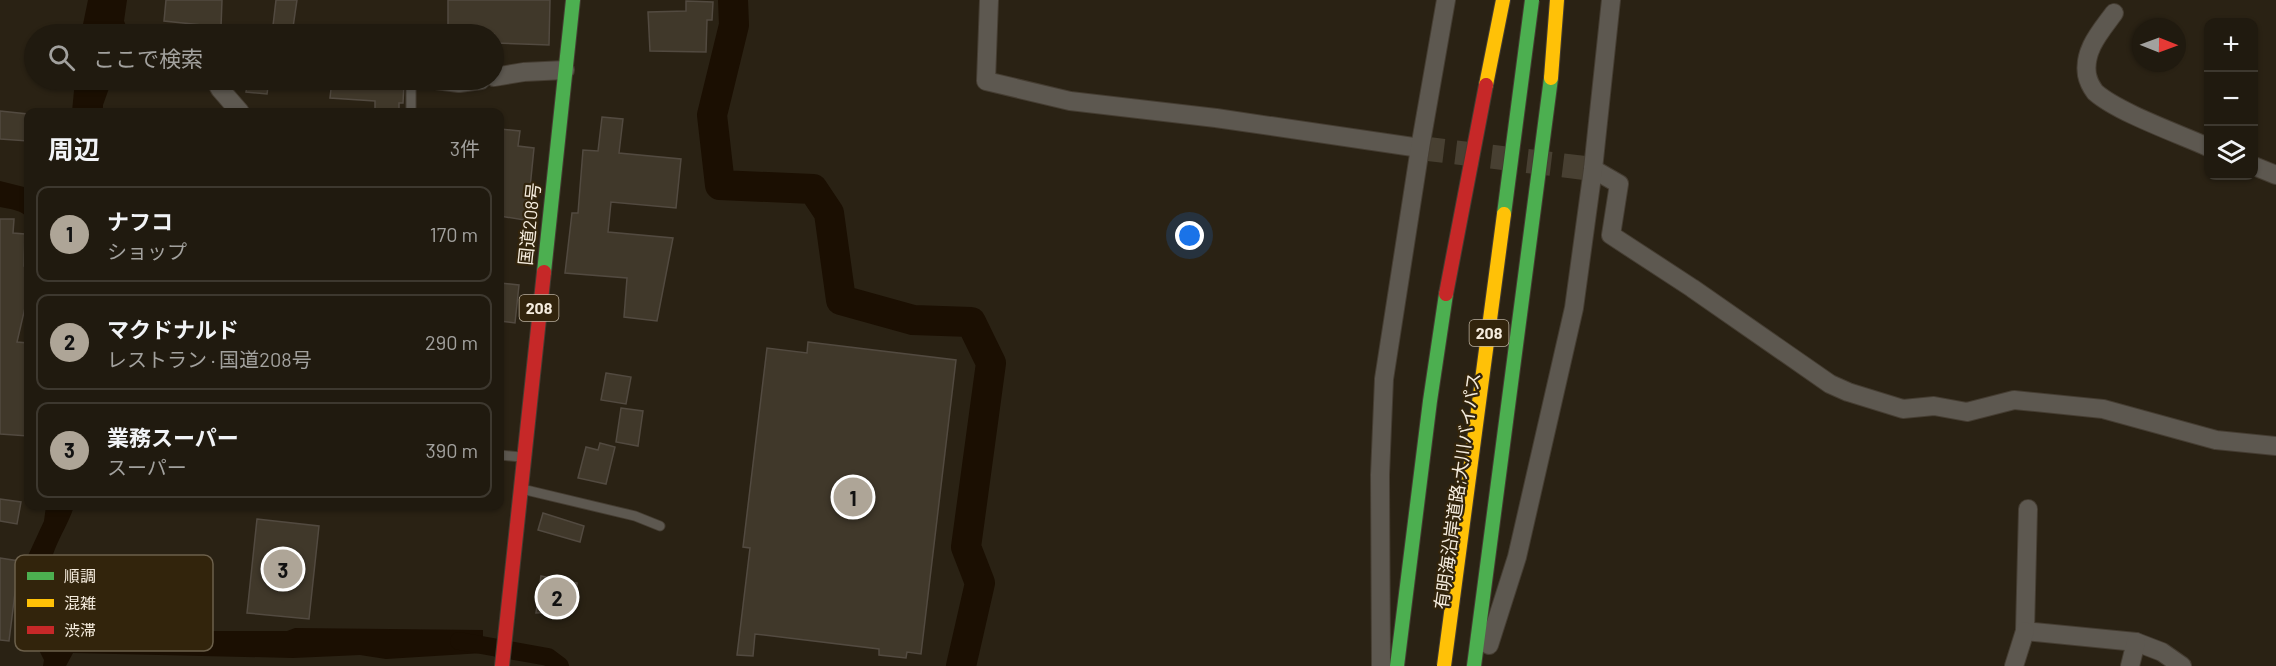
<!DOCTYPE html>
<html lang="ja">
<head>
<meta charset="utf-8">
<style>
  body { margin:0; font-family:Barlow,"Noto Sans JP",sans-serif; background:#2d271d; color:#f1f3f6 }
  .controls { position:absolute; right:18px; top:18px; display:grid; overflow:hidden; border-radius:12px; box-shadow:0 2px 4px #0004 }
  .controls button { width:54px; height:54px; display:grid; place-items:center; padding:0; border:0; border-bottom:2px solid #3d382f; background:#201a0f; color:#f1f3f6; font:30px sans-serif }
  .compass { position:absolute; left:2132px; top:18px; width:54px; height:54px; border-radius:50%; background:#201a0f; box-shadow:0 2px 4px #0004; rotate:91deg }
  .you { position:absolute; left:1190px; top:236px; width:21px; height:21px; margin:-15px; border:4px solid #fff; border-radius:50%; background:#1a73e8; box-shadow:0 0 0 9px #1a73e833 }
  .badge { display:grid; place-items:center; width:39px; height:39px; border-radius:50%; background:#aea597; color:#111; font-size:20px; font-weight:700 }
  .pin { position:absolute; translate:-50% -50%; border:3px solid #fff; box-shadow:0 2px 6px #0006 }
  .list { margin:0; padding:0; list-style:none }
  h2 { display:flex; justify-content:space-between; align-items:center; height:78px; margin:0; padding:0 24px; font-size:26px }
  h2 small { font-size:20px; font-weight:400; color:#a2a19e }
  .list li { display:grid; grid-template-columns:39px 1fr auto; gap:18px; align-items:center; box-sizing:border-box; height:96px; margin:0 12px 12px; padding:0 12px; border:2px solid #3d382f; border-radius:12px }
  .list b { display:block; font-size:22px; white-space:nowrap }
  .list p { margin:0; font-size:20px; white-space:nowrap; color:#a2a19e }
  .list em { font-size:20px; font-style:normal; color:#a2a19e }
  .icon { flex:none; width:33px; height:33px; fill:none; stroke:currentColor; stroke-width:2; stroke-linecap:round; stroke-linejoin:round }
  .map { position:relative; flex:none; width:2276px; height:666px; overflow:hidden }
  .search { position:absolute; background:#201a0f; box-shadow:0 2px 4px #0004; left:24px; top:24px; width:480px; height:66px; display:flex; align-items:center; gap:15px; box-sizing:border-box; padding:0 21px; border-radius:33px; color:#a2a19e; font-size:22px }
  .panel { position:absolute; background:#201a0f; box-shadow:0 2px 4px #0004; left:24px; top:108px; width:480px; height:402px; border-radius:12px }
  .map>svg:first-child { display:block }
  .water { fill:#1b0f02 }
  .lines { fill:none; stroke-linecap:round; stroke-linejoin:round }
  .canal { stroke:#1b0f02; stroke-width:18 }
  .river { stroke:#1b0f02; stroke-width:30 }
  .building { fill:#40382a; stroke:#524a40; stroke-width:1.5 }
  .secondary-tunnel { stroke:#484032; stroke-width:24; stroke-dasharray:24 12; stroke-linecap:butt }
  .lane-casing { stroke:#453d32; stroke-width:11 }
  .street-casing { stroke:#453d32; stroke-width:20 }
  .fast-casing { stroke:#453d32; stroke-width:16 }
  .slow-casing { stroke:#453d32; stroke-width:16 }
  .jam-casing { stroke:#453d32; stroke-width:16 }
  .lane { stroke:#5d5850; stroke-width:9 }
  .street { stroke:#5d5850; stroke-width:18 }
  .fast { stroke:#4caf50; stroke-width:14 }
  .slow { stroke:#ffc107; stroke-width:14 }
  .jam { stroke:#c62828; stroke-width:14 }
  .fast-bridge-casing { stroke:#453d32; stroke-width:16; stroke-linecap:butt }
  .slow-bridge-casing { stroke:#453d32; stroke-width:16; stroke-linecap:butt }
  .fast-bridge { stroke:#4caf50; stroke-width:14 }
  .slow-bridge { stroke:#ffc107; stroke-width:14 }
  .labels { text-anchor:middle; stroke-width:4.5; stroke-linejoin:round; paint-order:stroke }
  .shield { fill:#32240c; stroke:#bab09f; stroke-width:1.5 }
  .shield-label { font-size:16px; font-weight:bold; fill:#f5ecde }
  .street-label { font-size:18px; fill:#f5ecde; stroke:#32240c }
  .key { fill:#32240c; stroke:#6c604b; stroke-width:1.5 }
  .key-label { font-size:16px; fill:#f5ecde }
</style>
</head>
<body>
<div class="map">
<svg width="2276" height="666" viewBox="0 0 2276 666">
  <rect width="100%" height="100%" fill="#2a2214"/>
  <g class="water">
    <path d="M 88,0 L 127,0 L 124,21 L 127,28 L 140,30 L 138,34 L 81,34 Z"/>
    <path d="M 75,80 L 112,80 L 103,105 L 103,112 L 72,112 Z"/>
    <path d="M 0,181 L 28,188 L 28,219 C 23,210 10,209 0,207 Z"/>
    <path d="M 46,506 L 74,506 C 70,520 61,534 55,549 C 46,571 43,594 42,618 L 60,631 L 287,631 L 295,628 L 483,630 L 483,653 L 386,659 L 360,655 L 293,658 L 73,653 L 66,666 L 43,666 L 44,660 L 37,646 L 29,636 L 21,619 L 26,560 L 44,521 Z"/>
  </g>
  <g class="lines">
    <path class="canal" d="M 459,641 L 548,657 L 560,666"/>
    <path class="river" d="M 733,0 L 734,25 L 712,115 L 720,185 L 813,189 L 829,213 L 841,300 L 913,320 L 971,322 L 991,363 L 966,547 L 980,583 L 961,666"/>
  </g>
  <g class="building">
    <path d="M 166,0 L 222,0 L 221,27 L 164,21 Z"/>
    <path d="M 276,0 L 297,0 L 292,34 L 272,34 Z"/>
    <path d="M 448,0 L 550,0 L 549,45 L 494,43 L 494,34 L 448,34 Z"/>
    <path d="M 686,1 L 713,2 L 712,20 L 707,20 L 706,52 L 650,51 L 648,12 L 686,11 Z"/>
    <path d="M 248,80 L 269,80 L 267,94 L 246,92 Z"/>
    <path d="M 332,80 L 383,80 L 382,83 L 404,84 L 403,103 L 399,103 L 399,112 L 375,112 L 375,101 L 330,98 Z"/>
    <path d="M 0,111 L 28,114 L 28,141 L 0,139 Z"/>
    <path d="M 602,117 L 623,119 L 619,153 L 681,159 L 676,208 L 611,202 L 608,232 L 673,238 L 657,321 L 624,317 L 627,278 L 565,273 L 572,213 L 578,213 L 583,150 L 598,151 Z"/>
    <path d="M 500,129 L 520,131 L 518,146 L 534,148 L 530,188 L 528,187 L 524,220 L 500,216 Z"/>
    <path d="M 0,219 L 14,219 L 13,233 L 25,234 L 24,266 L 26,266 L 25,294 L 28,295 L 17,342 L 28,343 L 28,436 L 0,434 Z"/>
    <path d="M 500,283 L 519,285 L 515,323 L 500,321 Z"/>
    <path d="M 808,342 L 956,360 L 921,654 L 907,652 L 906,658 L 879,655 L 879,649 L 755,634 L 753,656 L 737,655 L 750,548 L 743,547 L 767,348 L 807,353 Z"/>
    <path d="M 606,373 L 631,377 L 626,404 L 601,400 Z"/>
    <path d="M 621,408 L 643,411 L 638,446 L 616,442 Z"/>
    <path d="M 600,443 L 615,447 L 606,484 L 578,478 L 586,447 L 598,450 Z"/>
    <path d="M 0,499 L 21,502 L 17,524 L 0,521 Z"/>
    <path d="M 543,513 L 584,526 L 580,542 L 538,530 Z"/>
    <path d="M 257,519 L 319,526 L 309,619 L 247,613 Z"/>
    <path d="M 0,558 L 19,561 L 9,641 L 0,640 Z"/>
    <path d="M 541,576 L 577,583 L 574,611 L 536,613 Z"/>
  </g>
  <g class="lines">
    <path class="secondary-tunnel" d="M 1420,148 L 1593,169"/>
    <defs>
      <g id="lane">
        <path d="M 411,80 L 411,112"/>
        <path d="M 500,455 L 521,457"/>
        <path d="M 526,490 L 635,516 L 660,526"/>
      </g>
      <g id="street">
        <path d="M 989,0 L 986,81 L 1070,101 L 1216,118 L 1420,148"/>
        <path d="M 2114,13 C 2101,31 2083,50 2087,75 C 2088,80 2092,88 2095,92 C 2117,112 2179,134 2208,147"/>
        <path d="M 494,77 L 524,72 L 565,70"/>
        <path d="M 215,80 L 220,89 L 240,112"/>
        <path d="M 436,80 L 459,83 L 481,80"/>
        <path d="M 2254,166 L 2276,175"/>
        <path d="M 1593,169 L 1619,184 L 1611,235 L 1692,288 L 1830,384 L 1848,392 L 1903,409 L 1934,406 L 1967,412 L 2014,400 L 2103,409 L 2216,440 L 2276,446"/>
        <path d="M 2028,509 L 2025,631 L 2136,642 L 2162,652 L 2182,666"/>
        <path d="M 1489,645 L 1517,557 L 1574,308 L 1593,169 L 1611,0"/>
        <path d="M 1381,666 L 1380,475 L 1384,379 L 1420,148 L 1446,0"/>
        <path d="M 2014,666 L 2025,631"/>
        <path d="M 2130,666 L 2136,642"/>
      </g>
      <g id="fast">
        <path d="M 544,272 L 573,0"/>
        <path d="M 1397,666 L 1430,401 L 1446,294"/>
        <path d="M 1474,666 L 1551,78"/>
      </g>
      <g id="slow">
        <path d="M 1551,78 L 1557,0"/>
        <path d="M 1486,85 L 1503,0"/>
      </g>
      <g id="jam">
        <path d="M 1446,294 L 1486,85"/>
        <path d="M 502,666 L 544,272"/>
      </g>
    </defs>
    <use href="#lane" class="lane-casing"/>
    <use href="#street" class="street-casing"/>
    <use href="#fast" class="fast-casing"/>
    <use href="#slow" class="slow-casing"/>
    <use href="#jam" class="jam-casing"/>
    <use href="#lane" class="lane"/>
    <use href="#street" class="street"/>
    <use href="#fast" class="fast"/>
    <use href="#slow" class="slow"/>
    <use href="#jam" class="jam"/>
    <defs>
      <path id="fast-bridge" d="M 1504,214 L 1532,0"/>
      <path id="slow-bridge" d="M 1444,666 L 1504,214"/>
    </defs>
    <use href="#fast-bridge" class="fast-bridge-casing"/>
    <use href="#slow-bridge" class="slow-bridge-casing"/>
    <use href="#fast-bridge" class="fast-bridge"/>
    <use href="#slow-bridge" class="slow-bridge"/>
  </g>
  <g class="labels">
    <g class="shield">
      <rect x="519.5" y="295" width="39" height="26" rx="4.5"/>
      <rect x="1469.5" y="320" width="39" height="26" rx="4.5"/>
    </g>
    <g class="shield-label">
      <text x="539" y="314">208</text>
      <text x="1489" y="339">208</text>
    </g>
    <g class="street-label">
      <text transform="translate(530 224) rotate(-84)" y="6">国道208号</text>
      <text transform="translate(1458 491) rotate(-82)" y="6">有明海沿岸道路;大川バイパス</text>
    </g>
  </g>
  <rect x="15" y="555" width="198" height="96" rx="9" class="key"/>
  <rect x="27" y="572" width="27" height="8" fill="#4caf50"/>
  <rect x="27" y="599" width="27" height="8" fill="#ffc107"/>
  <rect x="27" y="626" width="27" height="8" fill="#c62828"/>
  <g class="key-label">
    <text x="64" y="582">順調</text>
    <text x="64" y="609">混雑</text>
    <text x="64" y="636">渋滞</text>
  </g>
</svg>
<div class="controls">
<button>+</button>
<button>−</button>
<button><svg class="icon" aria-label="layers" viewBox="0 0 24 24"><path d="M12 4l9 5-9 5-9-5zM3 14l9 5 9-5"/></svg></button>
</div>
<svg class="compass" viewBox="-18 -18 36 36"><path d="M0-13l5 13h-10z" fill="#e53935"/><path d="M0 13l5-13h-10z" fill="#a2a19e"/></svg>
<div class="you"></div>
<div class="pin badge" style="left:853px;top:497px">1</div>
<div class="pin badge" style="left:557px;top:597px">2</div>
<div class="pin badge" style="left:283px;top:569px">3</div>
<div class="search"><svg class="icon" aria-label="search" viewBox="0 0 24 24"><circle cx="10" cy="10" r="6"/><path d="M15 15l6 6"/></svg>ここで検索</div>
<section class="panel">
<h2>周辺<small>3件</small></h2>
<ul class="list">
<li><span class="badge">1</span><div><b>ナフコ</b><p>ショップ</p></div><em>170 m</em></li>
<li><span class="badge">2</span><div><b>マクドナルド</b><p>レストラン · 国道208号</p></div><em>290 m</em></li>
<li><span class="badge">3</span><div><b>業務スーパー</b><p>スーパー</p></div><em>390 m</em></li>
</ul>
</section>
</div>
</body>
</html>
